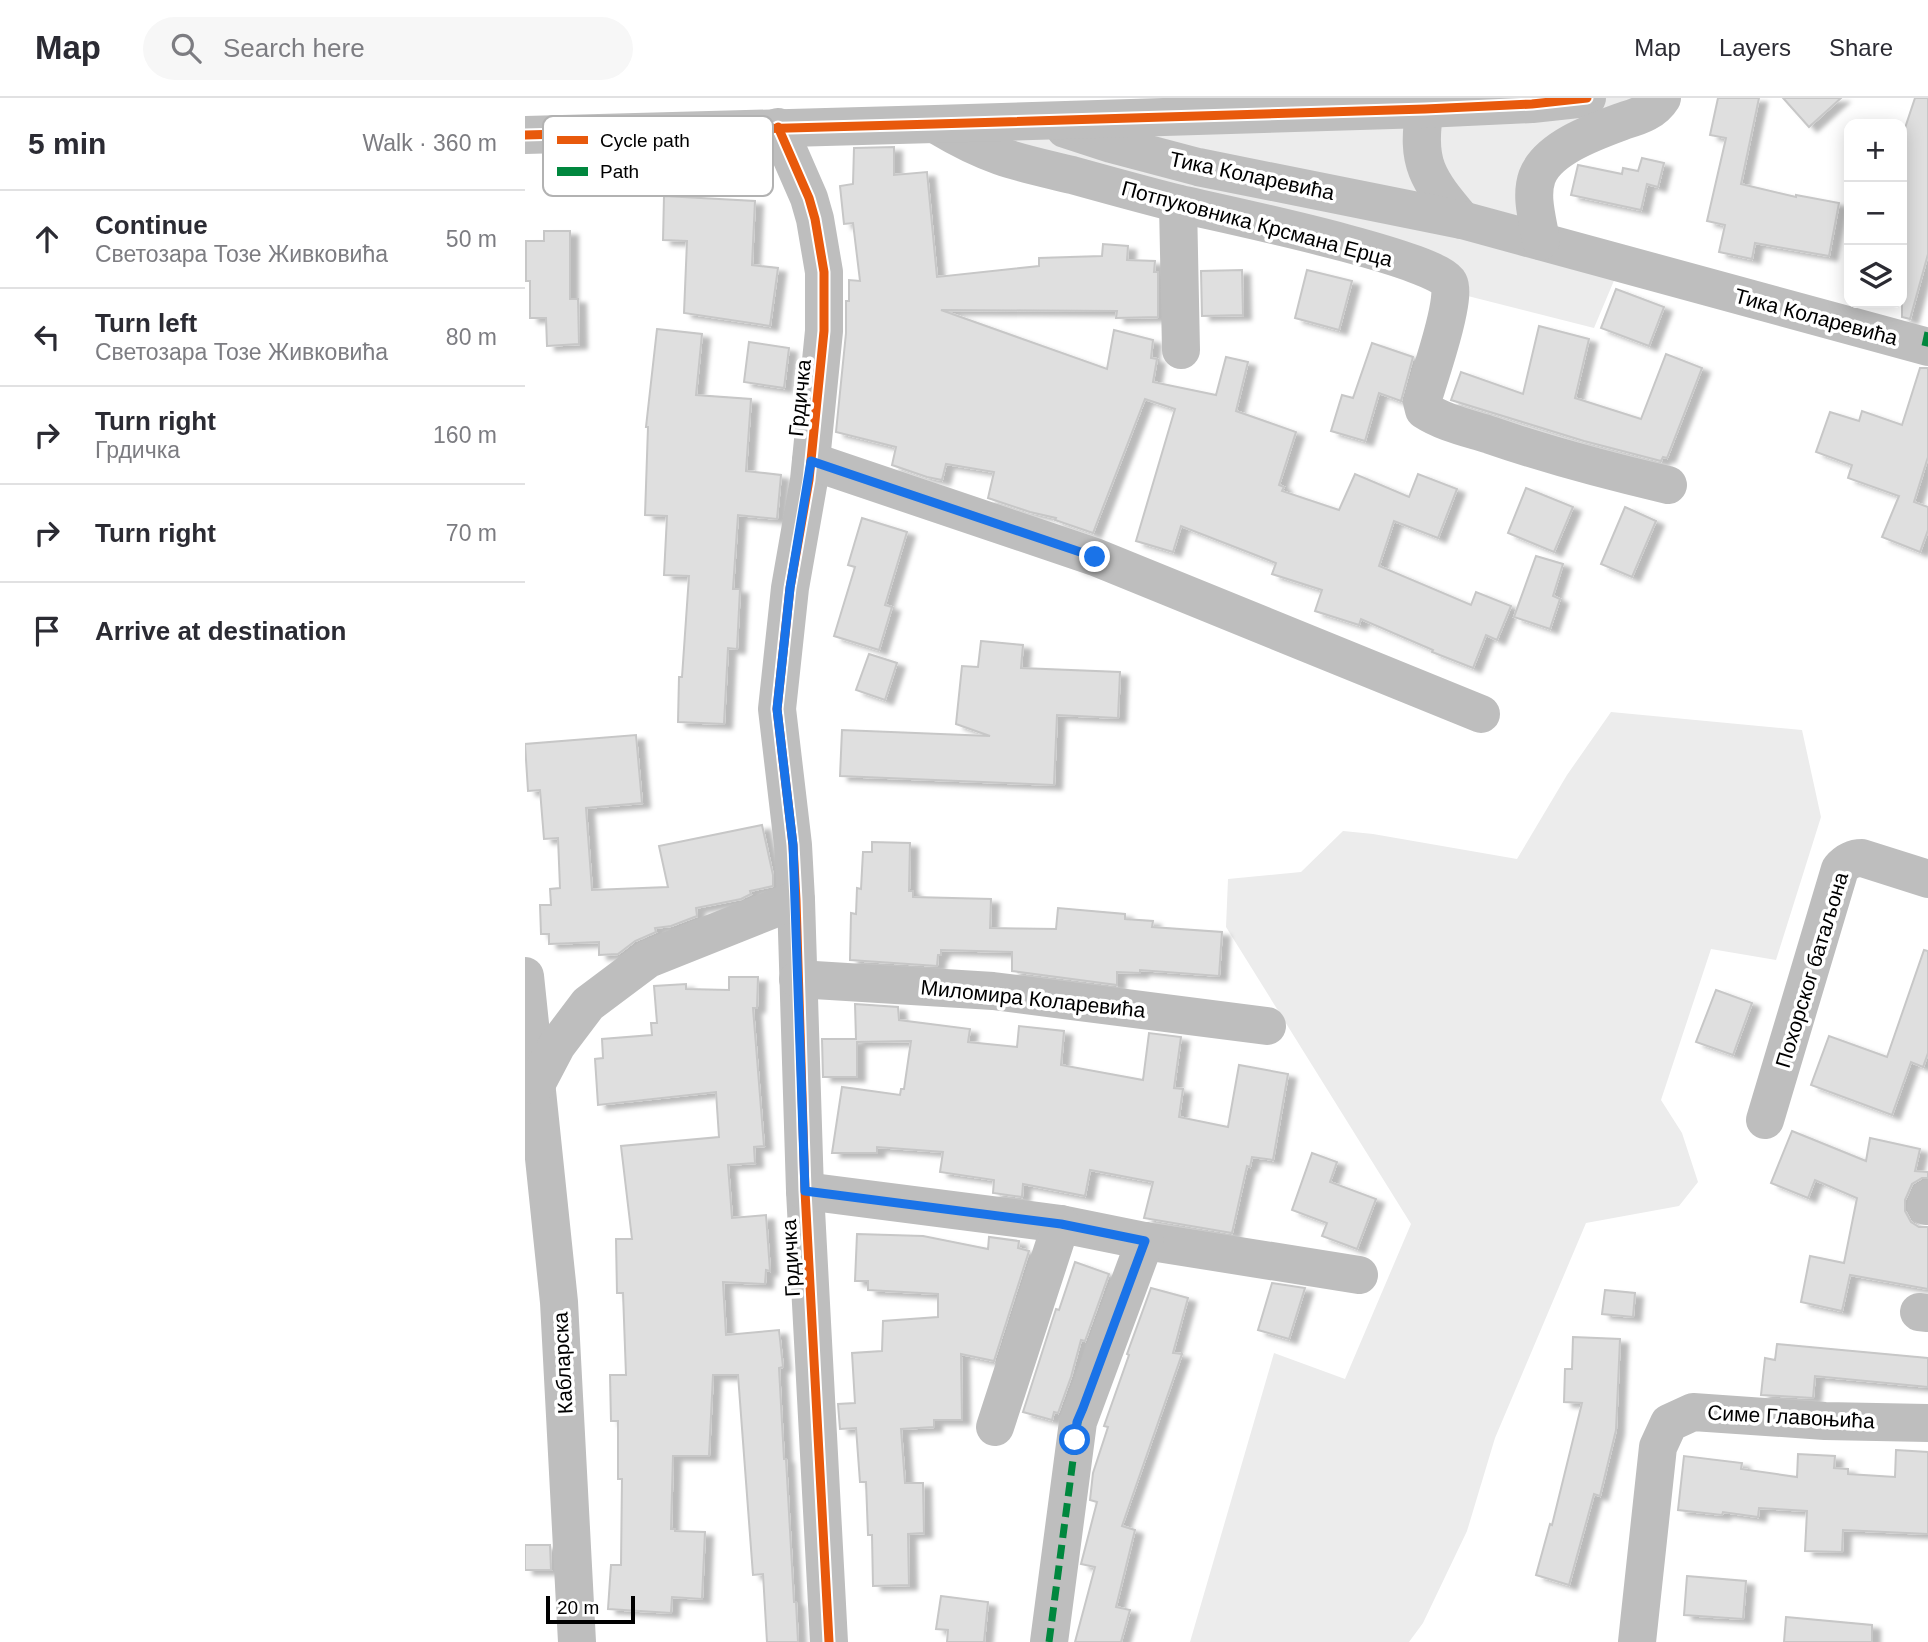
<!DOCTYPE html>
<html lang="en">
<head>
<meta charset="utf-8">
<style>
  body { margin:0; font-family:Arial,sans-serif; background:#f7f7f7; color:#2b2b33 }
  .controls { position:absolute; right:21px; top:21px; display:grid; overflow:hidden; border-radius:14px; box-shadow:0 4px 18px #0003 }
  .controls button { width:63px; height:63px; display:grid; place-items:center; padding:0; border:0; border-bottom:2px solid #e1e1e2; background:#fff; color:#2b2b33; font:35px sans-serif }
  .scale { position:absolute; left:21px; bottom:18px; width:89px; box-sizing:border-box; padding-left:7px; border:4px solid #000; border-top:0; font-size:19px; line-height:24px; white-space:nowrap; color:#000; -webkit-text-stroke:5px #fff; paint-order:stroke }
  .stop { position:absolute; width:21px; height:21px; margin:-16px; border:5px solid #1a73e8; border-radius:50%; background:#fff }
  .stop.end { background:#1a73e8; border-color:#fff; box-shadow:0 2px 7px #0008 }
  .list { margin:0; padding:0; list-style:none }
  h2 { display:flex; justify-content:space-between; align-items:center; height:91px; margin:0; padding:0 28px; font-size:30px }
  h2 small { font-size:23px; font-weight:400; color:#7c7c81 }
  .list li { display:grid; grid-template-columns:46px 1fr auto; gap:21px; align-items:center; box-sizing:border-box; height:98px; padding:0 28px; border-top:2px solid #e1e1e2 }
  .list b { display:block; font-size:26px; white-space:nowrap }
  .list p { margin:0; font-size:23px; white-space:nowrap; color:#7c7c81 }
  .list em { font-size:23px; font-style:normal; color:#7c7c81 }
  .icon { flex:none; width:38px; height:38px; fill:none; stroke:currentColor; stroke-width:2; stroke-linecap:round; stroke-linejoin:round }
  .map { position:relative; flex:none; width:1403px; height:1544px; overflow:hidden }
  header { display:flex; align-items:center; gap:42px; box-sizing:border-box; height:98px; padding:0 35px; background:#fff; border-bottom:2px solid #e1e1e2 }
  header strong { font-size:33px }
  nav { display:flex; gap:38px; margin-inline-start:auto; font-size:24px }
  .search { width:490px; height:63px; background:#f7f7f7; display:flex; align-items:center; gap:18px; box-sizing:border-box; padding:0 24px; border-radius:38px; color:#7c7c81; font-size:26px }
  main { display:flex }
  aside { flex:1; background:#fff }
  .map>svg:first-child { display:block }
  .green { fill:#ececec }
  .building { fill:#dfdfdf; stroke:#c7c7c7; stroke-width:2; filter:url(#shadow) }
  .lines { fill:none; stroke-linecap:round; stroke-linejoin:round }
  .minor { stroke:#bebebe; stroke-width:38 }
  .quiet { stroke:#00873e; stroke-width:7; stroke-dasharray:14 7; stroke-linecap:butt }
  .cycleway-casing { stroke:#fff; stroke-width:13 }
  .cycleway { stroke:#e8590c; stroke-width:9 }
  .route { stroke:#1a73e8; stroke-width:9 }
  .labels { text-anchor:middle; stroke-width:7; stroke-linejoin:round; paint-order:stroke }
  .street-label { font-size:21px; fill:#000; stroke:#fff }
  .key { fill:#fff; stroke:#b2b2b2; stroke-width:2 }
  .key-label { font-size:19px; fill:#000 }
</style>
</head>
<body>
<header>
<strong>Map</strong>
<div class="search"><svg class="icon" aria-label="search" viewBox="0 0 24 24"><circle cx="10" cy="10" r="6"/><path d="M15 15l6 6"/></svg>Search here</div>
<nav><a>Map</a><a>Layers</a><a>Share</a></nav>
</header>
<main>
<aside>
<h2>5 min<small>Walk · 360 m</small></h2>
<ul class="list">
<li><svg class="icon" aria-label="ahead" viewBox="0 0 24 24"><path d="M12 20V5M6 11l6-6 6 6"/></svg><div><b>Continue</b><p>Светозара Тозе Живковића</p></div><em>50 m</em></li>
<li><svg class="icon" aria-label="left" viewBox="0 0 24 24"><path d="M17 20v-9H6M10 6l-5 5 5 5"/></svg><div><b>Turn left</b><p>Светозара Тозе Живковића</p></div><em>80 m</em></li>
<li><svg class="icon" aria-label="right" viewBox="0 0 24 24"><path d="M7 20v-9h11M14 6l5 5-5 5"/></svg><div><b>Turn right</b><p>Грдичка</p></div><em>160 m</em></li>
<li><svg class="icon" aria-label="right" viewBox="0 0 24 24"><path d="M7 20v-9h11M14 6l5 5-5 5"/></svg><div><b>Turn right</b></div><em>70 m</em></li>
<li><svg class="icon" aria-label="arrive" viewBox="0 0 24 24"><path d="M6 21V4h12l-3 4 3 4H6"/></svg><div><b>Arrive at destination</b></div></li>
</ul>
</aside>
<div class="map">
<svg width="1403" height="1544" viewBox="0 0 1403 1544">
  <defs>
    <filter id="shadow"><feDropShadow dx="8" dy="4.5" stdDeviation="2" flood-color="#0004"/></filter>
  </defs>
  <rect width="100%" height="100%" fill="#fff"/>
  <g class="green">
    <path d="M 1062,0 L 1137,0 L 1030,57 L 1016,143 L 1096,166 L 1069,230 L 927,194 L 410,26 Z"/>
    <path d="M 1086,614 L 1277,632 L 1296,719 L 1251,862 L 1186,851 L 1136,1002 L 1157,1035 L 1173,1084 L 1154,1108 L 1061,1125 L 970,1340 L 942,1433 L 898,1525 L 884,1544 L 665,1544 L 749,1255 L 820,1281 L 886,1126 L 701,829 L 703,781 L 776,774 L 818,733 L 848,736 L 992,761 L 1042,677 Z"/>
  </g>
  <g class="building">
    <path d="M 1193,0 L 1234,0 L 1216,86 L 1271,99 L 1271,97 L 1314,105 L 1304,158 L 1230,145 L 1227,161 L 1194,154 L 1200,127 L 1182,123 L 1201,40 L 1185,37 Z"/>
    <path d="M 1258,0 L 1316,0 L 1284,29 Z"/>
    <path d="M 1390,0 L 1403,0 L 1403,156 L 1385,221 L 1377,219 L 1377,39 Z"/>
    <path d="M 369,49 L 369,77 L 402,74 L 412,179 L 514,168 L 514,160 L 577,158 L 578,146 L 603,148 L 602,162 L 630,163 L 629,174 L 633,174 L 633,219 L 591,220 L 592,213 L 416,212 L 582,271 L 589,232 L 628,242 L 626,260 L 632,261 L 628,284 L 691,297 L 701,259 L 723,264 L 711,313 L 771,334 L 754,387 L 759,389 L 757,393 L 814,412 L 830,376 L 884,399 L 893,376 L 932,391 L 913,440 L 869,423 L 854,468 L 946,507 L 951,494 L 986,508 L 972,542 L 961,537 L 948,570 L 907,554 L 908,552 L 836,521 L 834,527 L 790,513 L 797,492 L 747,476 L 751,465 L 656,428 L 648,454 L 611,443 L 650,311 L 620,301 L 568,435 L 530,422 L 531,420 L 505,414 L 463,400 L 469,374 L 421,366 L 417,382 L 402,379 L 367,367 L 371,349 L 311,334 L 321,235 L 321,203 L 324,203 L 324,182 L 335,183 L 328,125 L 319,126 L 315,88 L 328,86 L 329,50 Z"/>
    <path d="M 1117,60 L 1139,65 L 1133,89 L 1122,86 L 1116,112 L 1046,97 L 1053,67 L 1097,76 L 1098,70 L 1113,73 Z"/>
    <path d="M 139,98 L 230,103 L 227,167 L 253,170 L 245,228 L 159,215 L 162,143 L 138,142 Z"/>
    <path d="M 19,133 L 45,133 L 45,201 L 53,201 L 54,246 L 22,248 L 21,220 L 5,220 L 5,183 L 1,183 L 1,143 L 19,143 Z"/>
    <path d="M 717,172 L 718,217 L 677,218 L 676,173 Z"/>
    <path d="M 782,172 L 827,183 L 814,232 L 770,220 Z"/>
    <path d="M 1091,191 L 1139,209 L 1124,248 L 1076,230 Z"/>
    <path d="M 1014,228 L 1064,241 L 1050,300 L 1116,321 L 1141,256 L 1177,270 L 1142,360 L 1138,359 L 1136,363 L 1059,343 L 926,302 L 936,274 L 998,296 Z"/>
    <path d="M 132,231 L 177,236 L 171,297 L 226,301 L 221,373 L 256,377 L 252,421 L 213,417 L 208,491 L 215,491 L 212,551 L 203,550 L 199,626 L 153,624 L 154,579 L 157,579 L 164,478 L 139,477 L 142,418 L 120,417 L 123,329 L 121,329 Z"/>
    <path d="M 224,244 L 264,250 L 259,290 L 219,284 Z"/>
    <path d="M 847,245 L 888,259 L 876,303 L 854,295 L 840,343 L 806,333 L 817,297 L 828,300 Z"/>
    <path d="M 1395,270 L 1403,270 L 1403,359 L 1389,404 L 1403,409 L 1403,432 L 1395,454 L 1357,439 L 1374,398 L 1323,380 L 1327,367 L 1291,354 L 1305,314 L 1334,323 L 1337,313 L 1377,327 Z"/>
    <path d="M 1001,390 L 1048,409 L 1029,454 L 983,435 Z"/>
    <path d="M 1100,409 L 1131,423 L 1107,479 L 1076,466 Z"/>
    <path d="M 337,420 L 382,434 L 360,507 L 367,509 L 354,552 L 309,538 L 330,469 L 323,467 Z"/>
    <path d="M 1011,458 L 1038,466 L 1028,498 L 1035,501 L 1025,531 L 989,519 Z"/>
    <path d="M 456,543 L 498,547 L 496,570 L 595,574 L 593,620 L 532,617 L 529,687 L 315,678 L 317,632 L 465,638 L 431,626 L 437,568 L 453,569 Z"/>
    <path d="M 344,556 L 372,565 L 360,602 L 331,592 Z"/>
    <path d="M 111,637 L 117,705 L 61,710 L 67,792 L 143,789 L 134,748 L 237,727 L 248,777 L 248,788 L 225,793 L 226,796 L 216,801 L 171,810 L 172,818 L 146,828 L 130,830 L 131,834 L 110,843 L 93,856 L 74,857 L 74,844 L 24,846 L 24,836 L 16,836 L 15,807 L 26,807 L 25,791 L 35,790 L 33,740 L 19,741 L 15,692 L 3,693 L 0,646 Z"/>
    <path d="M 347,744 L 385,745 L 384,793 L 388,793 L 388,799 L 466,801 L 465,830 L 531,831 L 533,810 L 600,816 L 600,821 L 628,823 L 627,829 L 697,834 L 694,878 L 615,872 L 615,875 L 592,874 L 592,887 L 487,873 L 487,854 L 416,852 L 416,857 L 413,857 L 412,868 L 325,862 L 326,815 L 331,816 L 332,790 L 336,791 L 338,754 L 347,754 Z"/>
    <path d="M 1399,852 L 1403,853 L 1403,955 L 1398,969 L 1386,964 L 1367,1017 L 1286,987 L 1304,938 L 1362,959 Z"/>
    <path d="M 204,879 L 233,879 L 232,910 L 228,910 L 239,1048 L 229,1049 L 230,1065 L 203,1067 L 207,1120 L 241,1117 L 245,1173 L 241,1172 L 240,1186 L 198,1184 L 201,1237 L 254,1232 L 258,1269 L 254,1270 L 259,1361 L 261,1361 L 269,1504 L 271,1504 L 273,1544 L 242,1544 L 238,1476 L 228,1477 L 213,1277 L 188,1277 L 184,1358 L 148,1358 L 146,1431 L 150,1431 L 150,1433 L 180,1434 L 177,1501 L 147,1499 L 146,1515 L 83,1511 L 86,1467 L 96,1467 L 97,1381 L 93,1381 L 93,1323 L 86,1323 L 85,1277 L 101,1277 L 98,1195 L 92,1195 L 91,1141 L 107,1141 L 96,1048 L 194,1039 L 191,994 L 73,1007 L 70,961 L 78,960 L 77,941 L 127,937 L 126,925 L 132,925 L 129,888 L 161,886 L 161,891 L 204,892 Z"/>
    <path d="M 1191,892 L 1227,905 L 1208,957 L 1171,944 Z"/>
    <path d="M 330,906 L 373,909 L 374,922 L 445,931 L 443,944 L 492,949 L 494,928 L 539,933 L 536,967 L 618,982 L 624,935 L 656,939 L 649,990 L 658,991 L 654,1019 L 703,1029 L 714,967 L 763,976 L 748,1062 L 727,1059 L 725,1069 L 722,1068 L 707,1135 L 619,1120 L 628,1084 L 565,1072 L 560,1098 L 498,1086 L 497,1099 L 468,1095 L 469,1082 L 415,1074 L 418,1054 L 352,1049 L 352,1055 L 307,1055 L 317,989 L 375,997 L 376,991 L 379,991 L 386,943 L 332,944 L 332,979 L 298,979 L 297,941 L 331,941 Z"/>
    <path d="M 1267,1033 L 1341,1063 L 1345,1040 L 1395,1051 L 1390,1073 L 1403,1074 L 1403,1080 L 1397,1080 L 1387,1086 L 1380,1102 L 1380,1113 L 1386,1124 L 1394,1129 L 1403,1129 L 1403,1191 L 1325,1177 L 1317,1213 L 1276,1204 L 1285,1158 L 1319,1165 L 1332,1100 L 1290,1082 L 1283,1100 L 1246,1085 Z"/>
    <path d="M 787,1055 L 812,1064 L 805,1084 L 851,1101 L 832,1151 L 797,1138 L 802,1125 L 767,1112 Z"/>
    <path d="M 332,1136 L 398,1138 L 463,1151 L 464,1139 L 494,1143 L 493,1150 L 504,1153 L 469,1263 L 436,1256 L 437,1322 L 409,1322 L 409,1329 L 376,1331 L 380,1385 L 398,1385 L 399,1435 L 383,1436 L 384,1487 L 348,1488 L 347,1437 L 343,1437 L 341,1384 L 335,1384 L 331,1330 L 315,1331 L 313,1306 L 330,1305 L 327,1255 L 357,1253 L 358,1223 L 413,1219 L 413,1196 L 343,1192 L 343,1183 L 330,1183 Z"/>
    <path d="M 550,1164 L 584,1176 L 560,1243 L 556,1242 L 546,1279 L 533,1315 L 529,1314 L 527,1322 L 498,1314 L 531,1211 L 534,1212 Z"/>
    <path d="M 747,1185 L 780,1190 L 764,1241 L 733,1232 Z"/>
    <path d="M 626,1190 L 663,1200 L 648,1255 L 657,1256 L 597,1428 L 610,1432 L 591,1509 L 605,1512 L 596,1544 L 550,1544 L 570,1469 L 556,1466 L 572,1404 L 565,1402 L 568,1375 L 583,1329 L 579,1328 L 604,1257 L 602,1256 Z"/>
    <path d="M 1080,1192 L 1110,1195 L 1108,1219 L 1077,1216 Z"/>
    <path d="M 1048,1239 L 1095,1241 L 1091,1332 L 1075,1398 L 1069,1396 L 1044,1487 L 1011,1477 L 1025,1426 L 1027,1427 L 1057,1305 L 1039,1304 L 1040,1271 L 1047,1271 Z"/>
    <path d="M 1252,1246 L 1403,1260 L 1403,1289 L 1290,1278 L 1288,1300 L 1236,1297 L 1240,1260 L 1250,1262 Z"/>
    <path d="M 1371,1352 L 1403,1354 L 1403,1436 L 1318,1432 L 1317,1454 L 1280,1453 L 1282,1413 L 1234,1410 L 1233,1419 L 1198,1414 L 1197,1417 L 1153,1412 L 1159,1358 L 1217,1365 L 1216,1371 L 1272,1379 L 1273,1356 L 1310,1358 L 1309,1370 L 1323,1371 L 1323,1376 L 1370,1379 Z"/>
    <path d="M 0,1447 L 25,1447 L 26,1472 L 0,1472 Z"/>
    <path d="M 1162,1478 L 1221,1483 L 1218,1521 L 1159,1517 Z"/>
    <path d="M 416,1498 L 463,1504 L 459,1544 L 422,1544 L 423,1532 L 411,1531 Z"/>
    <path d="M 1261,1519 L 1347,1527 L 1347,1544 L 1259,1544 Z"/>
  </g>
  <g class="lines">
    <g class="minor">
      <path d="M 900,11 C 890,65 903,82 937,122"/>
      <path d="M 413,28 C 433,40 452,50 475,58 C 498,66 523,71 547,77 C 583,87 619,97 655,106 C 694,115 911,160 924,185 C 932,201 903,283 897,304 L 899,312 C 919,325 943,330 965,337 C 1023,357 1083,373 1143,387"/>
      <path d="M 253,29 L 284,100 L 290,121 L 299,174 L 299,233 L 284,382 L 265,490 L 252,611 L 268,747 L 271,802 L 280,1093 L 304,1544"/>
      <path d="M 540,31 L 586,46 L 673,69 L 937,122 L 1403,249"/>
      <path d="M 0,37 L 410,26 L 900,11 L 1007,6 L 1062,0"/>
      <path d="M 653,106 L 656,252"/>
      <path d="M 1016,143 C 1013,123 1005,99 1012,79 C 1023,49 1074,32 1101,22 C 1115,18 1129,13 1137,0"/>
      <path d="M 286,363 L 570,459 L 956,616"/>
      <path d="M 0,878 L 34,1204 L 52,1544"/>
      <path d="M 273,881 L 468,893 L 742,928"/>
      <path d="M 11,987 L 32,947 L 63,906 L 123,861 L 271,802"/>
      <path d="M 1240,1022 L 1315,771 C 1321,764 1327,760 1337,760 L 1403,781"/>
      <path d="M 280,1093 L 536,1126 L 620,1143 L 834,1177"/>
      <path d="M 1401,1108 L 1403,1101"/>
      <path d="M 1394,1214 L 1403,1215"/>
      <path d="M 470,1329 L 536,1126"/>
      <path d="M 524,1544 L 553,1324 L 620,1143"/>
      <path d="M 1112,1544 L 1133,1349 L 1144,1325 L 1168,1314 L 1300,1323 L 1403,1325"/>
    </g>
    <g class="quiet">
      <path d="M 1400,248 L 1403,234"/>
      <path d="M 524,1544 L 553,1324 L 620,1143"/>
    </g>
    <defs>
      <g id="cycleway">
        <path d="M 253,29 L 284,100 L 290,121 L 299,174 L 299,233 L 284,382 L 265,490 L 252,611 L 268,747 L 271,802 L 280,1093 L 304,1544"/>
        <path d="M 0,37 L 410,26 L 900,11 L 1007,6 L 1062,0"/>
      </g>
    </defs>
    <use href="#cycleway" class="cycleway-casing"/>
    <use href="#cycleway" class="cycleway"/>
  </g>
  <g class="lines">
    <path class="route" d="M 550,1342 L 552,1324 L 558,1310 L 620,1143 L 536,1126 L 280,1093 L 268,747 L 252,611 L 265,490 L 286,363 L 570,459"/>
  </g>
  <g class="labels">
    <g class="street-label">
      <text transform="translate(727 78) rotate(12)" y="7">Тика Коларевића</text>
      <text transform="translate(732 126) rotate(15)" y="7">Потпуковника Крсмана Ерца</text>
      <text transform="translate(1291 219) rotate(15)" y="7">Тика Коларевића</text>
      <text transform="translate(275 300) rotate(-84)" y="7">Грдичка</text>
      <text transform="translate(1287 872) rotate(-73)" y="7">Похорског батаљона</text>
      <text transform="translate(508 901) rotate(6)" y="7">Миломира Коларевића</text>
      <text transform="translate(266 1160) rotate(-93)" y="7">Грдичка</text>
      <text transform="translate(38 1265) rotate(-93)" y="7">Кабларска</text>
      <text transform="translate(1266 1319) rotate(3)" y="7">Симе Главоњића</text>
    </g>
  </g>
  <rect x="18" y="18" width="230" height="80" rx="10" class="key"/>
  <rect x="32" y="38" width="31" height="8" fill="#e8590c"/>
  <rect x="32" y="69" width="31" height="9" fill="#00873e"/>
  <g class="key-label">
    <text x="75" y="49">Cycle path</text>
    <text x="75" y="80">Path</text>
  </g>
</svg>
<div class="controls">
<button>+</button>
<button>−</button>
<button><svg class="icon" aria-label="layers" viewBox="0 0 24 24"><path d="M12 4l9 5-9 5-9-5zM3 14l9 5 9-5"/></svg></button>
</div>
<div class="scale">20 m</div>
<div class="stop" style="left:550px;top:1342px"></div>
<div class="stop end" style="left:570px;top:459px"></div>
</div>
</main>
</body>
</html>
